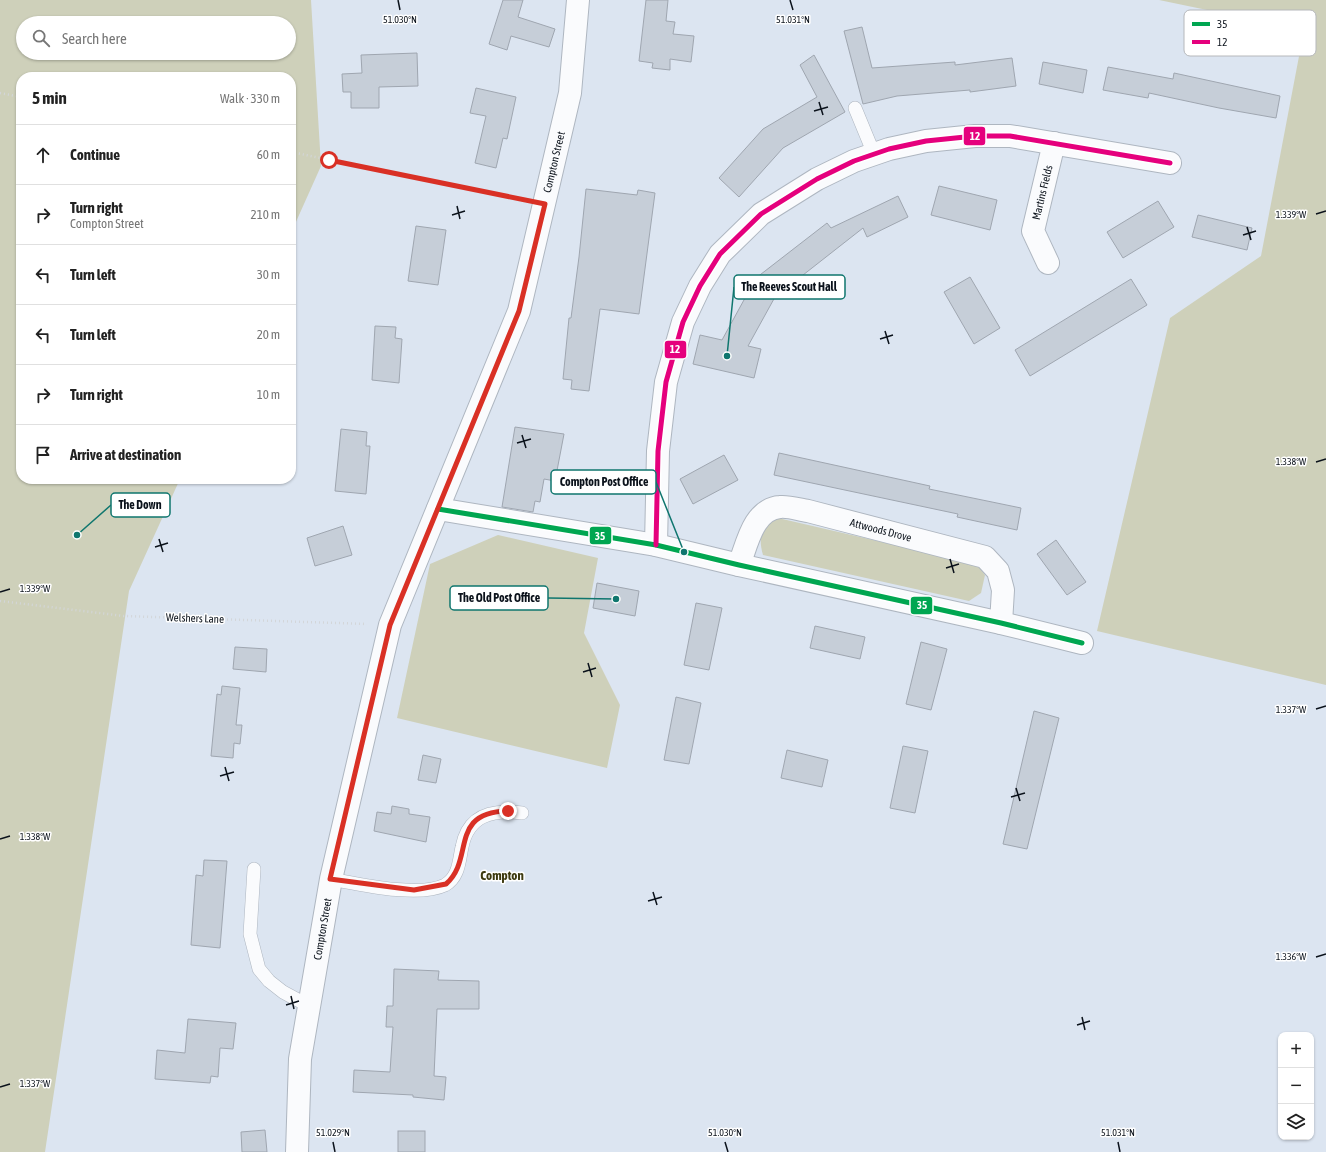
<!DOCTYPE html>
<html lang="en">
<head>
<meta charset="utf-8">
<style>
  body { margin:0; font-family:"Asap Condensed",sans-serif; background:#f2f2f2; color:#222 }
  .controls { position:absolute; right:12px; bottom:12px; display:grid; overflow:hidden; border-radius:8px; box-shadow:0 1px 3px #0004 }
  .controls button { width:36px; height:36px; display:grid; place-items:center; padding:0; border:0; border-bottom:1px solid #e0e0e0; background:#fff; color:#222; font:20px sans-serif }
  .stop { position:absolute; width:12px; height:12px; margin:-9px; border:3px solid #d93025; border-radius:50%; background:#fff }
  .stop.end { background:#d93025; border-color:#fff; box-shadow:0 1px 4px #0008 }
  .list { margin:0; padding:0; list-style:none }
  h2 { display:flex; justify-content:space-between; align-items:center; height:52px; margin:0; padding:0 16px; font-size:17px }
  h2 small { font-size:13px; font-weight:400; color:#767676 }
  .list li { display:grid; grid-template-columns:26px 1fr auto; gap:12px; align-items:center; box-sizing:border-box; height:60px; padding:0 16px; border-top:1px solid #e0e0e0 }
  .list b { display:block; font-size:15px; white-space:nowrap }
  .list p { margin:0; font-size:13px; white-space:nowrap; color:#767676 }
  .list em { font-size:13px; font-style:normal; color:#767676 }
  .icon { flex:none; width:22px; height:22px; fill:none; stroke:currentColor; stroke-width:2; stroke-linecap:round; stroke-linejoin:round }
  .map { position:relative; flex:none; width:1326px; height:1152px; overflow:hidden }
  .search { position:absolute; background:#fff; box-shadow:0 1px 3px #0004; left:16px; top:16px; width:280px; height:44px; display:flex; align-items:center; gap:10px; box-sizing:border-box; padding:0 14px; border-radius:22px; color:#767676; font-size:15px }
  .panel { position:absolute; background:#fff; box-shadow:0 1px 3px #0004; left:16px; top:72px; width:280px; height:412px; border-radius:16px }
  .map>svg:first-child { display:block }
  .green { fill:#ced0ba; fill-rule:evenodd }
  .building { fill:#c6ced8; stroke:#9fa6b0 }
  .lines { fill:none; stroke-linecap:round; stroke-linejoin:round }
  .service-casing { stroke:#aeb6c0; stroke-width:14 }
  .minor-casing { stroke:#aeb6c0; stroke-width:24 }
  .path { stroke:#d3d6d9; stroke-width:2.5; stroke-dasharray:1 3; stroke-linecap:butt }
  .service { stroke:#fafbfd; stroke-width:13 }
  .minor { stroke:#fafbfd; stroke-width:22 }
  .bus-1-casing { stroke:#fff; stroke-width:8 }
  .bus-2-casing { stroke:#fff; stroke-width:8 }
  .bus-1 { stroke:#00a651; stroke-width:5 }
  .bus-2 { stroke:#e5007d; stroke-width:5 }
  .route { stroke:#d93025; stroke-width:5 }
  .ticks { fill:none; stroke:#0b121b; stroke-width:1.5 }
  .labels { text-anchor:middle; stroke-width:3; stroke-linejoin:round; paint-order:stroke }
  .street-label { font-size:11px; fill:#0b121b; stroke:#fff }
  .quarter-label { font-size:13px; font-weight:bold; fill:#3d3a10; stroke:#fff }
  .key { fill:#fff; stroke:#b6b8bb; stroke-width:1 }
  .key-label { font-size:11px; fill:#0b121b }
  .ticks-label { font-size:10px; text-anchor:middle; fill:#0b121b; stroke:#fff; stroke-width:3; stroke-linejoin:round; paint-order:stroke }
  .leader { fill:none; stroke:#0f766e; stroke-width:1.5 }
  .callout-dot { fill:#0f766e; stroke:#fff; stroke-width:1.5 }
  .callout { fill:#fff; stroke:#0f766e; stroke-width:1.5 }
  .callout-label { font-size:12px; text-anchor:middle; font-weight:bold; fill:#0b121b }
  .line-badge { stroke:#fff; stroke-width:1.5 }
  .badge-label { font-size:11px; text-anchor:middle; font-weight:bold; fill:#fff }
</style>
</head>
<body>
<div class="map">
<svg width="1326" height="1152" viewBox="0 0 1326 1152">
  <rect width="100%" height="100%" fill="#dce5f1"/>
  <g class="green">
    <path d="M 0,0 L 311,0 L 321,166 L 291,233 L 291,77 L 21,77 L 21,479 L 180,479 L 129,591 L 45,1152 L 0,1152 ZM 23,23 L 289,23 L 289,53 L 23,53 Z"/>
    <path d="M 1159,0 L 1326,0 L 1326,685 L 1097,631 L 1170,318 L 1261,256 L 1304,30 Z"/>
    <path d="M 778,518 L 977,564 L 985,575 L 981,593 L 969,601 L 763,555 C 759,541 760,533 768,521 Z"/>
    <path d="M 498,535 L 598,558 L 584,633 L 620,705 L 607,768 L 397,718 L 430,564 Z"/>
  </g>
  <g class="building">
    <path d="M 503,0 L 523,0 L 518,17 L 555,29 L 549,47 L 511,36 L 507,50 L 489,44 Z"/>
    <path d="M 646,0 L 668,0 L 666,21 L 675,22 L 673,34 L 694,36 L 691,62 L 670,59 L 670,70 L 652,68 L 653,63 L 639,61 Z"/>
    <path d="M 862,27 L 872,68 L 955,62 L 955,65 L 1012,58 L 1016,86 L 970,92 L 970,90 L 897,96 L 863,104 L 844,31 Z"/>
    <path d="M 417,53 L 418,86 L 379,87 L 379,108 L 351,108 L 351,92 L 343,92 L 342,74 L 362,73 L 361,55 Z"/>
    <path d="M 814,55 L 845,112 L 783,148 L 739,197 L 719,178 L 763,129 L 817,97 L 800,65 Z"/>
    <path d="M 1043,62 L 1087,70 L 1083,93 L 1039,84 Z"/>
    <path d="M 1108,67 L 1173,79 L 1174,73 L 1280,96 L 1276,118 L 1219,108 L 1149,93 L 1148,98 L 1103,90 Z"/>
    <path d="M 476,88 L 516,97 L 507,139 L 503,138 L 496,168 L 475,163 L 486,116 L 470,113 Z"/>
    <path d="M 939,186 L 997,200 L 990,230 L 931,215 Z"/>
    <path d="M 586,189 L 637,195 L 638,190 L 655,193 L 639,314 L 600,309 L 589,391 L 571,389 L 572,380 L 563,379 L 569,318 L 571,318 L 579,257 Z"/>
    <path d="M 898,196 L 908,217 L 867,237 L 863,228 L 775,297 L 748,346 L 761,349 L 754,378 L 693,364 L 700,335 L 722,340 L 756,278 L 827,223 L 831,228 Z"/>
    <path d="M 1158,201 L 1174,227 L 1123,258 L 1107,232 Z"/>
    <path d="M 1198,215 L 1252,228 L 1247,250 L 1192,237 Z"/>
    <path d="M 416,226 L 446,230 L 438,285 L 408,281 Z"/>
    <path d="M 970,277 L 1000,328 L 974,344 L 944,292 Z"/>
    <path d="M 1131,279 L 1147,305 L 1030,376 L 1015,350 Z"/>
    <path d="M 375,326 L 396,327 L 395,338 L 402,339 L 399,383 L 372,380 Z"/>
    <path d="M 515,427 L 564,434 L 555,481 L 544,479 L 540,502 L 535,501 L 533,512 L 502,507 Z"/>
    <path d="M 341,429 L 367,432 L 366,446 L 370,446 L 366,494 L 335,491 Z"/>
    <path d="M 779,453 L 930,486 L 929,489 L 1021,508 L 1017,530 L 957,517 L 958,514 L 774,475 Z"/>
    <path d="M 724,455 L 738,480 L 693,504 L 680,479 Z"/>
    <path d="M 343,526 L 352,555 L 315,566 L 307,538 Z"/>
    <path d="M 1056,540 L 1086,582 L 1067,595 L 1037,554 Z"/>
    <path d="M 597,583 L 639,591 L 635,616 L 593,608 Z"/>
    <path d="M 696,603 L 722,608 L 709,670 L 684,665 Z"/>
    <path d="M 815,626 L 865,637 L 860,659 L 810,648 Z"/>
    <path d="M 921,642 L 947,649 L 931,710 L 906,704 Z"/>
    <path d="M 235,647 L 267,649 L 266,672 L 233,669 Z"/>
    <path d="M 222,686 L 240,688 L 236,725 L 242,725 L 240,744 L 234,743 L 233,758 L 211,756 L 217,694 L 221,695 Z"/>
    <path d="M 676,697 L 701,703 L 689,764 L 664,760 Z"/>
    <path d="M 1034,711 L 1059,718 L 1027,849 L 1003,844 Z"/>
    <path d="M 903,746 L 928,751 L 915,813 L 890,808 Z"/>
    <path d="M 787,750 L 828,760 L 822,787 L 781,778 Z"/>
    <path d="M 423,755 L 441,759 L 436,783 L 418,780 Z"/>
    <path d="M 392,806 L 409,809 L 409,814 L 430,817 L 426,842 L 374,831 L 377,812 L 391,814 Z"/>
    <path d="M 204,860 L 227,861 L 220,948 L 191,945 L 196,875 L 203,876 Z"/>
    <path d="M 394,969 L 439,971 L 438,980 L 479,981 L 479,1009 L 437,1009 L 434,1076 L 446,1077 L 444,1100 L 413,1097 L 413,1095 L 353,1092 L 354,1070 L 390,1072 L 393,1027 L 386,1027 L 387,1006 L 393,1006 Z"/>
    <path d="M 188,1019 L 236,1023 L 233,1049 L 220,1048 L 218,1077 L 211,1076 L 210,1083 L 155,1079 L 157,1050 L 185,1053 Z"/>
    <path d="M 265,1130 L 267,1152 L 242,1152 L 241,1132 Z"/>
    <rect x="398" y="1131" width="27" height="21"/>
  </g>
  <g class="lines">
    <defs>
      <g id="service">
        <path d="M 855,108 L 874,154"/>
        <path d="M 254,869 L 250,934 L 259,969 L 269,981 L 283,992 L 309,1006"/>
        <path d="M 331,879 C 359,884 418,898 445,885 C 459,877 459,861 462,847 C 468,815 493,809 522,813"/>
      </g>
      <g id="minor">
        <path id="s1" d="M 1048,263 L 1033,231 L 1054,143"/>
        <path d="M 438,509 L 656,545 L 739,565 L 1001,623 L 1082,643"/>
        <path d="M 656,545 L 658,451 L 666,382 L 683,322 L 700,286 L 720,254 L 761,214 L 817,179 L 854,161 L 889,149 L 926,141 L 975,136 L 1010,136 L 1170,163"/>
        <path id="s2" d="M 739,565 C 747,545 753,509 780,507 C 789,506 800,510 808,511 L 985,557 L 998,571 L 1003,590 L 1001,623"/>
        <path id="s3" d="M 297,1152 L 300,1059 L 331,879 L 390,625 L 519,311 L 570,93 L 578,0"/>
      </g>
    </defs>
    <use href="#service" class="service-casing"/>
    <use href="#minor" class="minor-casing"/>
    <g class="path">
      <path d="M 0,93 L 21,97"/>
      <path d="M 291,152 L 523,199"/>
      <path d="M 0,601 L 124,616 L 367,624"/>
    </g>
    <use href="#service" class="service"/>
    <use href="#minor" class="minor"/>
    <defs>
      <path id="bus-1" d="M 438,509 L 656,545 L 739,565 L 1001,623 L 1082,643"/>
      <path id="bus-2" d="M 656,545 L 658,451 L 666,382 L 683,322 L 700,286 L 720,254 L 761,214 L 817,179 L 854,161 L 889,149 L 926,141 L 975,136 L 1010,136 L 1170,163"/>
    </defs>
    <use href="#bus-1" class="bus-1-casing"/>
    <use href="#bus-2" class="bus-2-casing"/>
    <use href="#bus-1" class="bus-1"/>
    <use href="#bus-2" class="bus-2"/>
  </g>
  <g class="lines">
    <path class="route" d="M 329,160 L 545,204 L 519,311 L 390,625 L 330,879 L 414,890 L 446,884 C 475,859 448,812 508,811"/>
  </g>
  <path class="ticks" d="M 398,0 L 400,10M 790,0 L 793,10M 819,102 L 823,115M 814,111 L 828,107M 457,206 L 460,219M 1316,214 L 1326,211M 452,215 L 465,211M 1247,227 L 1251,240M 1243,235 L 1256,231M 885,331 L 889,344M 880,339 L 893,335M 522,435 L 526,448M 517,443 L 531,439M 1316,462 L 1326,459M 159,539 L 163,552M 155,547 L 168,543M 950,559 L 954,573M 946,568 L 959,564M 0,592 L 10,589M 588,663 L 592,677M 583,672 L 596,668M 1316,709 L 1326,706M 225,767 L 229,781M 220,776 L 234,772M 1016,788 L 1020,801M 1011,797 L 1025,793M 0,839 L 10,836M 653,892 L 657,905M 648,901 L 662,897M 1316,957 L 1326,954M 291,996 L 294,1009M 286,1005 L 299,1001M 1082,1017 L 1085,1030M 1077,1025 L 1090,1021M 0,1087 L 10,1084M 333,1142 L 335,1152M 725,1142 L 728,1152M 1118,1142 L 1120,1152"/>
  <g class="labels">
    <g class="street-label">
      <text dy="4" stroke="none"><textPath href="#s3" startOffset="1029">Compton Street</textPath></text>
      <text dy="4" stroke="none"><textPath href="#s1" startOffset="75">Martins Fields</textPath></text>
      <text dy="4" stroke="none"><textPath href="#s2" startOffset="179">Attwoods Drove</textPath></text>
      <text transform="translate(195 618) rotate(2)" y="4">Welshers Lane</text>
      <text dy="4" stroke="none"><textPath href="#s3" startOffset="225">Compton Street</textPath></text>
    </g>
    <g class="quarter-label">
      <text x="502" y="880">Compton</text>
    </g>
  </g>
  <rect x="1184" y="10" width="132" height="46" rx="6" class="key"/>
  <rect x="1192" y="22" width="18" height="4" fill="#00a651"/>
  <rect x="1192" y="40" width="18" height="4" fill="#e5007d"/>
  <g class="key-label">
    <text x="1217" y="28">35</text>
    <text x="1217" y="46">12</text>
  </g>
  <g class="ticks-label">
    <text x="400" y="23">51.030°N</text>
    <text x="793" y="23">51.031°N</text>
    <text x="1291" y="218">1.339°W</text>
    <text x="1291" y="465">1.338°W</text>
    <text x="35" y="592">1.339°W</text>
    <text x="1291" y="713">1.337°W</text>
    <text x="35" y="840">1.338°W</text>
    <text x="1291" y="960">1.336°W</text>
    <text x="35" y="1087">1.337°W</text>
    <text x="333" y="1136">51.029°N</text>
    <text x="725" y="1136">51.030°N</text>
    <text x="1118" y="1136">51.031°N</text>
  </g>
  <path class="leader" d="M727 356L734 287M684 552L656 482M77 535L111 505M616 599L548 598"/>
  <g class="callout-dot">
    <circle cx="727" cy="356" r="4"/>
    <circle cx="684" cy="552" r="4"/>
    <circle cx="77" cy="535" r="4"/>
    <circle cx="616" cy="599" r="4"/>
  </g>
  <g class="callout">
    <rect x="734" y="275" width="111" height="24" rx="4"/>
    <rect x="551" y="470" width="105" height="24" rx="4"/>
    <rect x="111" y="493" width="59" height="24" rx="4"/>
    <rect x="450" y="586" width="98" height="24" rx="4"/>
  </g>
  <g class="callout-label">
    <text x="789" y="291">The Reeves Scout Hall</text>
    <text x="604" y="486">Compton Post Office</text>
    <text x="140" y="509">The Down</text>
    <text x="499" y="602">The Old Post Office</text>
  </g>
  <g class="line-badge">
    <rect x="963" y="126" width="23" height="20" rx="4" fill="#e5007d"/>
    <rect x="664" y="340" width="23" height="19" rx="4" fill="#e5007d"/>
    <rect x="589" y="526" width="23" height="19" rx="4" fill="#00a651"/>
    <rect x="910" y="596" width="23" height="19" rx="4" fill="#00a651"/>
  </g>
  <g class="badge-label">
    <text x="975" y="140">12</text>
    <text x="675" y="353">12</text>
    <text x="600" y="540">35</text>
    <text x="922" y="609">35</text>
  </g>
</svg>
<div class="controls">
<button>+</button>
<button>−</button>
<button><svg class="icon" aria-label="layers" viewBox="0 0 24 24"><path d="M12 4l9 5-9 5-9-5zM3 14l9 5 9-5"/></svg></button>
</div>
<div class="stop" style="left:329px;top:160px"></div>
<div class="stop end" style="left:508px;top:811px"></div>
<div class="search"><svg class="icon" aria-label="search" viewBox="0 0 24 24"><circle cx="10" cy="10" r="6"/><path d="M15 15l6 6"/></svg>Search here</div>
<section class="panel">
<h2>5 min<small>Walk · 330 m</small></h2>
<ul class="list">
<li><svg class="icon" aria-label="ahead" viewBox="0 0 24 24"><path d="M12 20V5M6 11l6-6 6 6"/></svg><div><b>Continue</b></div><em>60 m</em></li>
<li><svg class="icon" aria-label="right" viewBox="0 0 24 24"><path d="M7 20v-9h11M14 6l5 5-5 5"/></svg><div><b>Turn right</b><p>Compton Street</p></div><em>210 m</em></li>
<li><svg class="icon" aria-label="left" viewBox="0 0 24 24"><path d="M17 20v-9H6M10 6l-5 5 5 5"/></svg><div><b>Turn left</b></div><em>30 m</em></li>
<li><svg class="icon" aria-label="left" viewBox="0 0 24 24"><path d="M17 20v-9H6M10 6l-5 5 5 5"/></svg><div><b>Turn left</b></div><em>20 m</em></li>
<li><svg class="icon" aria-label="right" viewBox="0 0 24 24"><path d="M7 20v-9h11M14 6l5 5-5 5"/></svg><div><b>Turn right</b></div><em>10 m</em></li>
<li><svg class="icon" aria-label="arrive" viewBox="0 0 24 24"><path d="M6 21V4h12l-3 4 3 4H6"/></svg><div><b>Arrive at destination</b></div></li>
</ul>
</section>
</div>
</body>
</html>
